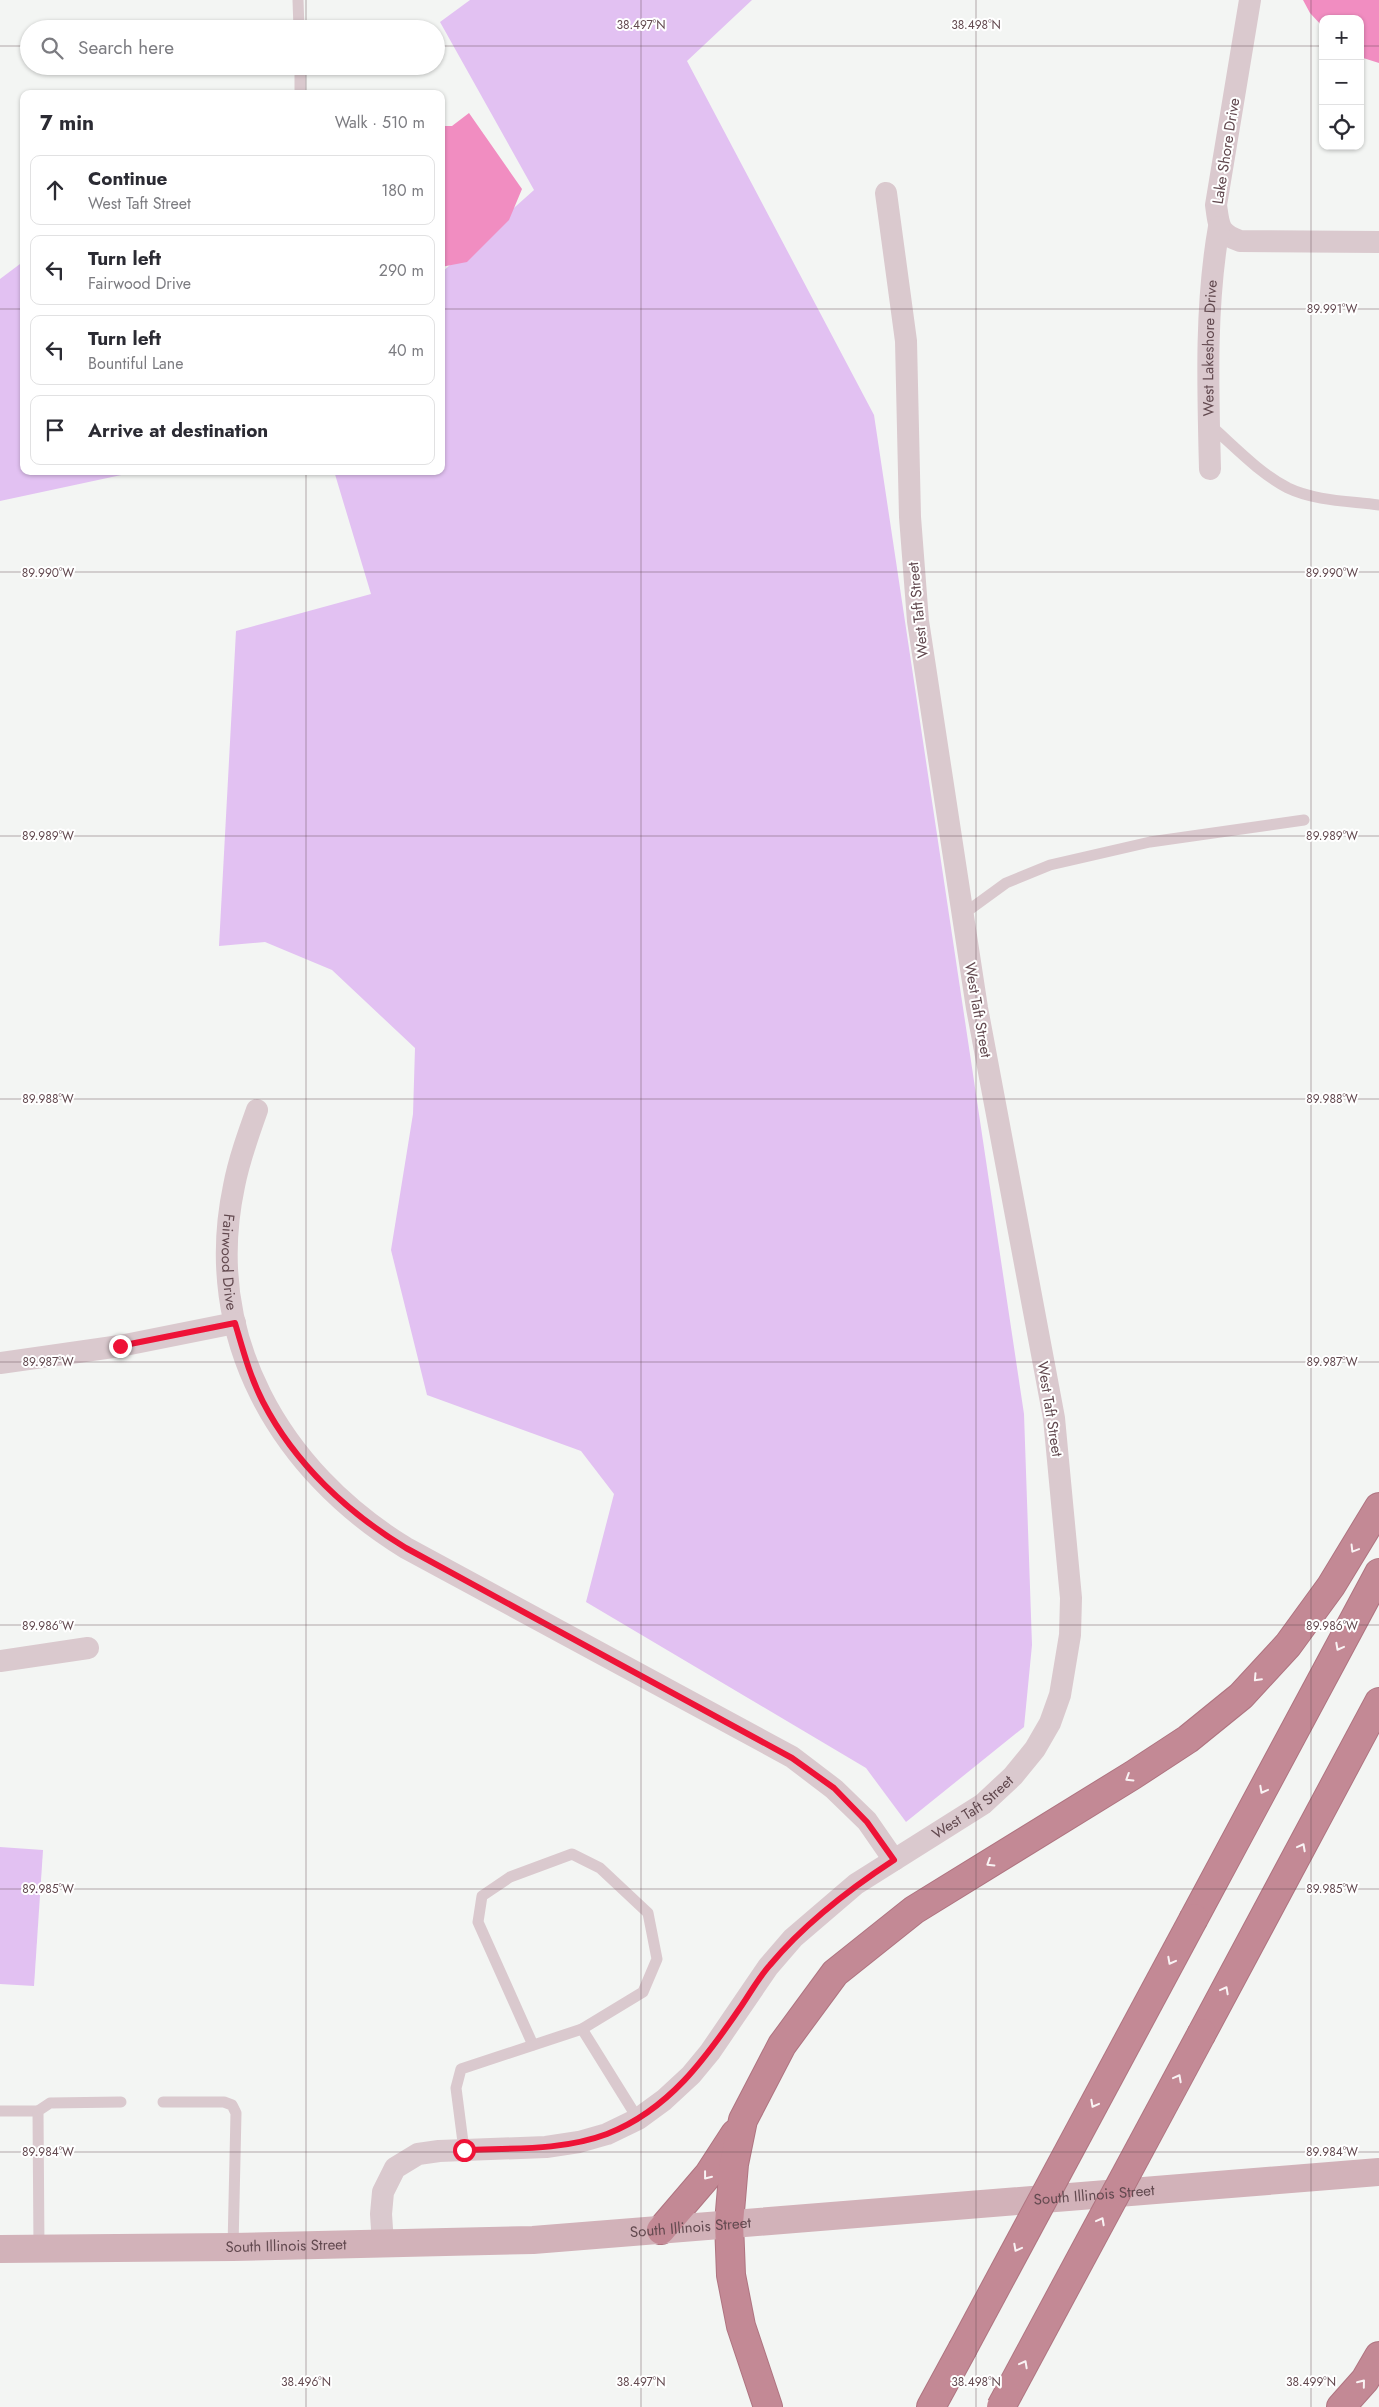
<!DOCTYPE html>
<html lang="en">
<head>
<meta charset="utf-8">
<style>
  body { margin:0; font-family:Jost,sans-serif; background:#f7f7f7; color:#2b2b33 }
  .controls { position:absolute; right:15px; top:15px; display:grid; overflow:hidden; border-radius:10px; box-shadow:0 1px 4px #0004 }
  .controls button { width:45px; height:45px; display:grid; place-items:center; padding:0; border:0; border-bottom:1px solid #e1e1e2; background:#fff; color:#2b2b33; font:25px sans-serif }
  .stop { position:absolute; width:15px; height:15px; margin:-11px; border:4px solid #ee1337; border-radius:50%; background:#fff }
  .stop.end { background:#ee1337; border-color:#fff; box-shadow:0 1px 5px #0008 }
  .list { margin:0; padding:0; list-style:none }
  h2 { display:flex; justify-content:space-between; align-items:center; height:65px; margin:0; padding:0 20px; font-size:21px }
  h2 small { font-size:16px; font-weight:400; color:#7c7c81 }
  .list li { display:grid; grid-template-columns:32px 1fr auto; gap:15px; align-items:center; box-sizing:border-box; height:70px; margin:0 10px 10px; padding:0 10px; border:1px solid #e1e1e2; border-radius:10px }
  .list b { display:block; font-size:19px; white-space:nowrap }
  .list p { margin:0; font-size:16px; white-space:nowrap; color:#7c7c81 }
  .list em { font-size:16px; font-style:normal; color:#7c7c81 }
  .icon { flex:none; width:28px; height:28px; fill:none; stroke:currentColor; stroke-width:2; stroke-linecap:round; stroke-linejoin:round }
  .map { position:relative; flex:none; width:1379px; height:2407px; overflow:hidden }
  .search { position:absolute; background:#fff; box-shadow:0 1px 4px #0004; left:20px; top:20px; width:425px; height:55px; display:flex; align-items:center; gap:12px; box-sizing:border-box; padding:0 18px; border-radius:28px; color:#7c7c81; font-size:19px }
  .panel { position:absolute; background:#fff; box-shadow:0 1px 4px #0004; left:20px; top:90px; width:425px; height:385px; border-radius:10px }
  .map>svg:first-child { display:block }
  .green { fill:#e2c1f2 }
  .water { fill:#f18dc1 }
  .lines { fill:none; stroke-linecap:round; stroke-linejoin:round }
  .highway-casing { stroke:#af7480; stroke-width:30 }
  .lane { stroke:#dac9ce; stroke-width:11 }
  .street { stroke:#dac9ce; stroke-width:22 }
  .primary { stroke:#d2b2b9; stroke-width:28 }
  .highway { stroke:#c38995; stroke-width:28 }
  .highway-bridge-casing { stroke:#af7480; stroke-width:30; stroke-linecap:butt }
  .highway-bridge { stroke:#c38995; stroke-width:28 }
  .oneway { stroke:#f9f3f4 }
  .route { stroke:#ee1337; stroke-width:6 }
  .ticks { fill:none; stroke:#62494f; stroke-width:1; stroke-opacity:0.45 }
  .labels { text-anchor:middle; stroke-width:4; stroke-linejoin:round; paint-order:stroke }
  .street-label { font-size:15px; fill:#62494f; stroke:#fff }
  .ticks-label { font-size:12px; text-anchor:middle; fill:#62494f; stroke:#fff; stroke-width:4; stroke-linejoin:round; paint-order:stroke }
</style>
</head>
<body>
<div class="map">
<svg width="1379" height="2407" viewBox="0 0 1379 2407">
  <rect width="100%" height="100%" fill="#f3f5f3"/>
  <g class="green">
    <path d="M 470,0 L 752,0 L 687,61 L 874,415 L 1024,1414 L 1032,1645 L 1024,1727 L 906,1822 L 866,1768 L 586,1602 L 614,1494 L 581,1451 L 427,1395 L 391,1250 L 413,1114 L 415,1048 L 332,970 L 265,942 L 219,946 L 236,631 L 371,594 L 334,471 L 441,471 L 441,273 L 534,190 L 440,22 Z"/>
    <path d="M 24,261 L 24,471 L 140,471 L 0,501 L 0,279 Z"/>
    <path d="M 0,1847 L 43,1850 L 34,1986 L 0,1984 Z"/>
  </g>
  <g class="water">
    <path d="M 1303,0 L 1379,0 L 1379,63 L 1360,57 L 1360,19 L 1323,19 L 1323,27 L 1310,13 Z"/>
    <path d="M 469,113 L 522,189 L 509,220 L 467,262 L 441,267 L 441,126 L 452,126 Z"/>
  </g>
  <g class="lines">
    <defs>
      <g id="highway">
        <path d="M 1194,1918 L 1379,1573"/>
        <path d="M 1202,2033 L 1379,1702"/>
        <path d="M 661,2230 L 709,2174 L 735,2134"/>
        <path d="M 768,2407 L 741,2326 L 731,2275 L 729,2223 L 734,2164 L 743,2120 L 782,2045 L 835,1973 L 914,1910 L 1133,1775 L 1188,1739 L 1241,1696 L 1288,1645 L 1331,1586 L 1379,1507"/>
        <path d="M 931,2407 L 962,2350"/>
        <path d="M 1341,2407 L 1365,2380 L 1379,2356"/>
      </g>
    </defs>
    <use href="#highway" class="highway-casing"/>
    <g class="lane">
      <path d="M 298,0 L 299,29"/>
      <path d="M 300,66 L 300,94"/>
      <path d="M 1210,425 C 1235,447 1259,473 1288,488 C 1315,501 1350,501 1379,505"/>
      <path d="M 962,915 L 1006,883 L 1050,865 L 1150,842 L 1304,820"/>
      <path d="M 533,2045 L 478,1922 L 482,1896 L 510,1877 L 572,1854 L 600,1868 L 648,1913 L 657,1959 L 643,1992 L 582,2029"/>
      <path d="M 163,2102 L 224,2102 L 232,2105 L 236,2113 L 233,2247"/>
      <path d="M 0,2111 L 38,2111"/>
      <path d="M 464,2150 L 456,2088 L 461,2069 L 582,2029 L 638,2119"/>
      <path d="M 39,2249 L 38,2111 L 50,2103 L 121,2102"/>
    </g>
    <g class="street">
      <path d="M 1250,0 L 1216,205 C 1219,226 1218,233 1240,241 L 1379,242"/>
      <path id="s1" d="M 1210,469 C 1208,389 1205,306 1219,227"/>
      <path id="s2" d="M 257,1110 C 248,1135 239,1160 234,1186 C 202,1337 280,1471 406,1548 L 792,1757 L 834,1789 L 867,1821 L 894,1860"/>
      <path d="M 0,1363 L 120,1346 L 235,1323"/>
      <path d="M 0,1661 L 88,1648"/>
      <path id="s3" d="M 383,2244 L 381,2214 L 383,2192 L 395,2168 L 418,2154 L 439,2151 L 546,2147 L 579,2142 L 607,2134 L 638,2119 L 664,2100 L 691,2075 L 710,2052 L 768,1967 L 793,1938 L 856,1884 L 983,1804 L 1013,1776 L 1035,1749 L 1050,1723 L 1060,1695 L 1070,1635 L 1071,1598 L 1054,1418 L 977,1008 L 918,621 L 910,517 L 906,341 L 886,193"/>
    </g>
    <path class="primary" id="s4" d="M 0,2249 L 233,2247 L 533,2240 L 1379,2172"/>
    <use href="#highway" class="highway"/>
    <defs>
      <g id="highway-bridge">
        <path d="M 962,2350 L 1194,1918"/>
        <path d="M 1001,2407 L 1202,2033"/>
      </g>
    </defs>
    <use href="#highway-bridge" class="highway-bridge-casing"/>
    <use href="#highway-bridge" class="highway-bridge"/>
  </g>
  <defs><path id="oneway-chevron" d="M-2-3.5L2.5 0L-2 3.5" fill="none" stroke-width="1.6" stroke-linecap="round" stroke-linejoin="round" transform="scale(1.25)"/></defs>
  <g class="oneway">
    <use href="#oneway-chevron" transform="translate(1354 1549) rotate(121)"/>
    <use href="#oneway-chevron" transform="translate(1339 1647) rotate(118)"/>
    <use href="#oneway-chevron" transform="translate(1257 1678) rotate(133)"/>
    <use href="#oneway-chevron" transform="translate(1129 1778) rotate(148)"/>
    <use href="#oneway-chevron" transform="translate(1263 1790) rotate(118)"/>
    <use href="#oneway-chevron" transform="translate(1302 1847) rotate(-62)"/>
    <use href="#oneway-chevron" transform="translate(990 1863) rotate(148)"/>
    <use href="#oneway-chevron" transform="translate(1171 1961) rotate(118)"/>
    <use href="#oneway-chevron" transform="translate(1225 1990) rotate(-62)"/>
    <use href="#oneway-chevron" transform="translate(1178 2078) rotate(-62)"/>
    <use href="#oneway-chevron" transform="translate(1094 2104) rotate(118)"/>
    <use href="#oneway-chevron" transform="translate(707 2176) rotate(128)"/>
    <use href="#oneway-chevron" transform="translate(1101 2221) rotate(-62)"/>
    <use href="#oneway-chevron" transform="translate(1017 2248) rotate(118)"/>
    <use href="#oneway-chevron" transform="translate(1024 2364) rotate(-62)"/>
    <use href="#oneway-chevron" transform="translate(1362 2383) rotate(-51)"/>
  </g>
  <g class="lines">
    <path class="route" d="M 120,1346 L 235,1323 C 243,1350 250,1377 263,1402 C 295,1464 348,1513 406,1548 L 792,1758 L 834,1788 L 867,1822 L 894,1860 C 848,1890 805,1923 770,1965 C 759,1977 751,1992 742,2005 C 706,2058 669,2110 607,2134 C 562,2151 511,2148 464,2150"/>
  </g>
  <path class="ticks" d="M 306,0 L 306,29M 641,0 L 641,2407M 976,0 L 976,2407M 1311,0 L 1311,2407M 0,46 L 29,46M 436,46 L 1323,46M 1360,46 L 1379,46M 306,66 L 306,94M 0,309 L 24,309M 441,309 L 1379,309M 306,471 L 306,2407M 0,572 L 1379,572M 0,836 L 1379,836M 0,1099 L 1379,1099M 0,1362 L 1379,1362M 0,1625 L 1379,1625M 0,1889 L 1379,1889M 0,2152 L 1379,2152"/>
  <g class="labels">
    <g class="street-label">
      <text transform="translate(1226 151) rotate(-81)" y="5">Lake Shore Drive</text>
      <text dy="5" stroke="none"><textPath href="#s1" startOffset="121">West Lakeshore Drive</textPath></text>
      <text transform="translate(918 610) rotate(-96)" y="5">West Taft Street</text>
      <text transform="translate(978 1010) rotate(80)" y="5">West Taft Street</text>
      <text dy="5" stroke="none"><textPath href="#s2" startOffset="156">Fairwood Drive</textPath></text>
      <text transform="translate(1050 1409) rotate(81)" y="5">West Taft Street</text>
      <text dy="5" stroke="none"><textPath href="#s3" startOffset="794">West Taft Street</textPath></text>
      <text dy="5" stroke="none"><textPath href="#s4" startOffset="1096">South Illinois Street</textPath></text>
      <text dy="5" stroke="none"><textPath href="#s4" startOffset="691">South Illinois Street</textPath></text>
      <text dy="5" stroke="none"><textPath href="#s4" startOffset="286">South Illinois Street</textPath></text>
    </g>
  </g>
  <g class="ticks-label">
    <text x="641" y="29">38.497°N</text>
    <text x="976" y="29">38.498°N</text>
    <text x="1332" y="313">89.991°W</text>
    <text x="48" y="577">89.990°W</text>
    <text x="1332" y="577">89.990°W</text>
    <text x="48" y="840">89.989°W</text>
    <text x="1332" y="840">89.989°W</text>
    <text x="1332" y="1103">89.988°W</text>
    <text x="48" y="1103">89.988°W</text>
    <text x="1332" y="1366">89.987°W</text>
    <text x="48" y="1366">89.987°W</text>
    <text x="1332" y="1630">89.986°W</text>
    <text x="48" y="1630">89.986°W</text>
    <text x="1332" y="1893">89.985°W</text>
    <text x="48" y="1893">89.985°W</text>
    <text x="48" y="2156">89.984°W</text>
    <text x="1332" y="2156">89.984°W</text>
    <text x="306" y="2386">38.496°N</text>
    <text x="641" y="2386">38.497°N</text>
    <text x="976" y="2386">38.498°N</text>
    <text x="1311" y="2386">38.499°N</text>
  </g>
</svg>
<div class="controls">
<button>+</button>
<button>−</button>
<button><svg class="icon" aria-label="locate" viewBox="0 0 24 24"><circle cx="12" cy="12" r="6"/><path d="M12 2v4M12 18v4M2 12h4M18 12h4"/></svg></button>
</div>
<div class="stop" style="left:464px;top:2150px"></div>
<div class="stop end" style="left:120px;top:1346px"></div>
<div class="search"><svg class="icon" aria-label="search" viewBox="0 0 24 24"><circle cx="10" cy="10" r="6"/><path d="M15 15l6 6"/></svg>Search here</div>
<section class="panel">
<h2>7 min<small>Walk · 510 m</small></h2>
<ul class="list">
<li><svg class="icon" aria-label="ahead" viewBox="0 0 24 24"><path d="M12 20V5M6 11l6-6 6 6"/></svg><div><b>Continue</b><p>West Taft Street</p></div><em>180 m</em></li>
<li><svg class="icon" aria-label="left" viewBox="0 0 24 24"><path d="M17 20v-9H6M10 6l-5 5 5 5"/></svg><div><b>Turn left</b><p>Fairwood Drive</p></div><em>290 m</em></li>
<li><svg class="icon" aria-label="left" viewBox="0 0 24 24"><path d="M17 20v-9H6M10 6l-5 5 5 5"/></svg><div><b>Turn left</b><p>Bountiful Lane</p></div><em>40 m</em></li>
<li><svg class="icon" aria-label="arrive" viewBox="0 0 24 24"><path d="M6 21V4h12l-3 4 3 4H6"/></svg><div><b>Arrive at destination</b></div></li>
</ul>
</section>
</div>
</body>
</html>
